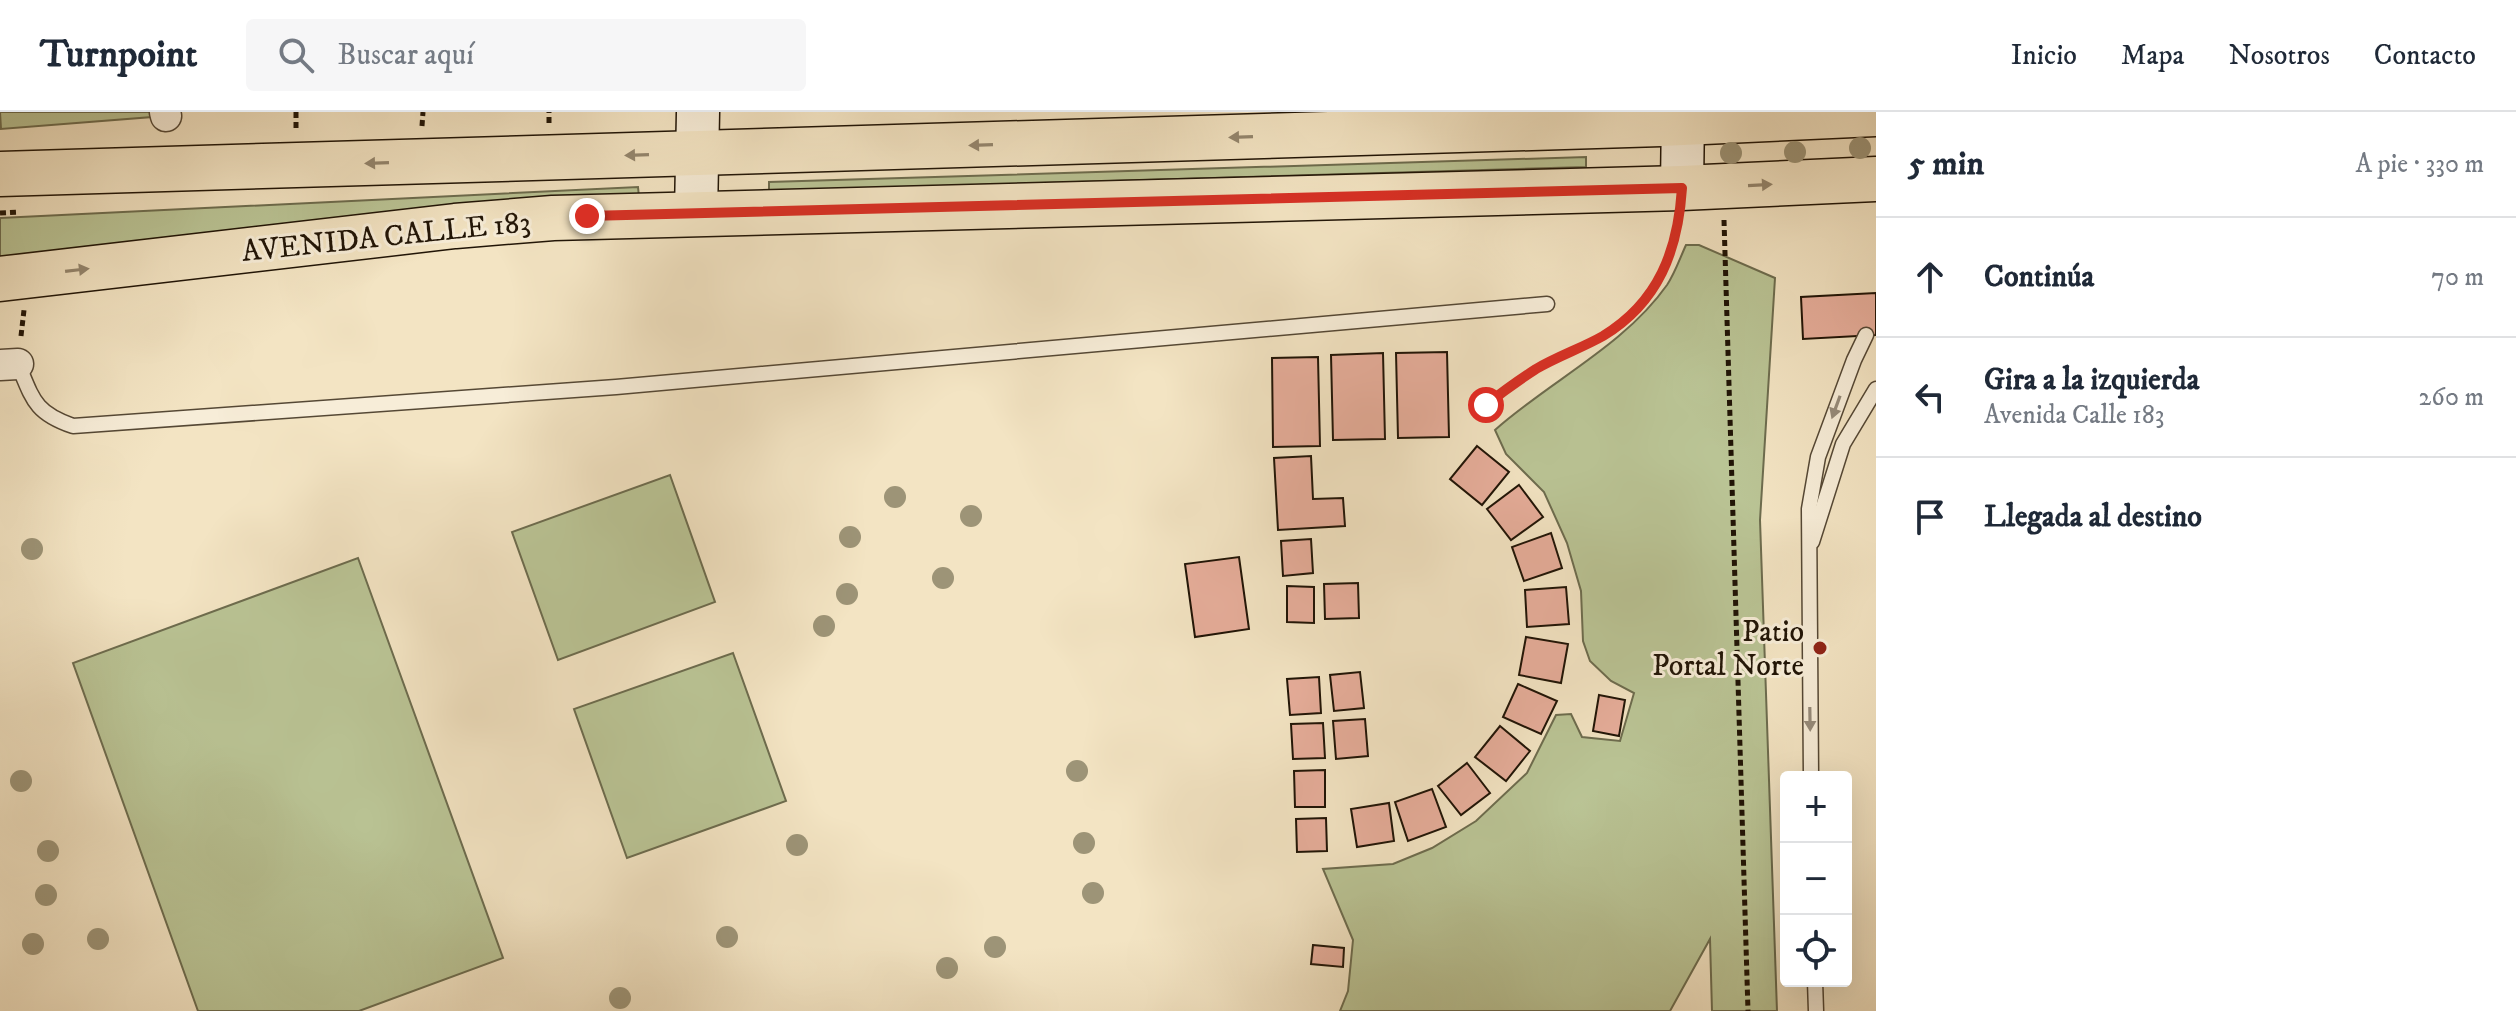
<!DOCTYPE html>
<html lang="es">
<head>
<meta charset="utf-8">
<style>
  body { margin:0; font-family:"IM FELL DW Pica",serif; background:#f6f6f7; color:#1f2937 }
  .controls { position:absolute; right:24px; bottom:24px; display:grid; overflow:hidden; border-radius:8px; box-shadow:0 8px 32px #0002 }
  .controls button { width:72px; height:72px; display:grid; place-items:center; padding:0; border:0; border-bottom:2px solid #e0e1e3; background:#fff; color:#1f2937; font:40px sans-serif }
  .stop { position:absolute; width:24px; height:24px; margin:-18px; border:6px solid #d93025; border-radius:50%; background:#fff }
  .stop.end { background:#d93025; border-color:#fff; box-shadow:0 2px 8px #0008 }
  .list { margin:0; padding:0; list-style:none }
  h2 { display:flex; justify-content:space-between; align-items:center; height:104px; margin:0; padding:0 32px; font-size:34px }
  h2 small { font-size:26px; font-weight:400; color:#747a83 }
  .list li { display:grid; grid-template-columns:52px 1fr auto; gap:24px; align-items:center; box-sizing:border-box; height:120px; padding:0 32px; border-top:2px solid #e0e1e3 }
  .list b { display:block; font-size:30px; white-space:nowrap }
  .list p { margin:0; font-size:26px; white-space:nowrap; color:#747a83 }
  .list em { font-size:26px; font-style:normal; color:#747a83 }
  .icon { flex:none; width:44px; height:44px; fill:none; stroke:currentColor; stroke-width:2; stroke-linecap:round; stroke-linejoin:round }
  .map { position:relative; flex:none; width:1876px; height:899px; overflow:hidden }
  header { display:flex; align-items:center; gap:48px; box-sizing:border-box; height:112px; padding:0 40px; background:#fff; border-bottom:2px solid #e0e1e3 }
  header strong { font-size:38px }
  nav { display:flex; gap:44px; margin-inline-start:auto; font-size:28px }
  .search { width:560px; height:72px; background:#f6f6f7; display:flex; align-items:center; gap:20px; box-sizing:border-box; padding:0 28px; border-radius:8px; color:#747a83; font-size:30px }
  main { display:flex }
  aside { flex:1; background:#fff }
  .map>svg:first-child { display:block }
  .green { fill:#bac495; stroke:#6d6c4e; stroke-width:2 }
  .building { fill:#e6ad9a; stroke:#201406; stroke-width:2 }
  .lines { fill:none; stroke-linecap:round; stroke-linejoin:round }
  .lane-casing { stroke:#554835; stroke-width:17 }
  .street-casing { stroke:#554835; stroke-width:33 }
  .secondary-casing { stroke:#201406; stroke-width:45 }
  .primary-casing { stroke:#201406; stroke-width:47 }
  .path { stroke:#201406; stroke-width:5; stroke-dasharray:6 4; stroke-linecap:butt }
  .lane { stroke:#f7edd8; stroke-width:14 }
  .street { stroke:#f7edd8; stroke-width:30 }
  .secondary { stroke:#f7edd8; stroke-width:42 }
  .primary { stroke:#f3e4c3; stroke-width:44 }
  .tree { fill:#9d9477 }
  .oneway { fill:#94866e }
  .oneway2 { fill:#968b7a }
  .route { stroke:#d93025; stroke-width:10 }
  .poi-dot { fill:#8f2418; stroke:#f7edd8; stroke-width:3 }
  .labels { text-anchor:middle; stroke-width:6; stroke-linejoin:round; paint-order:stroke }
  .street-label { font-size:30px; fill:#201406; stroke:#f7edd8 }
  .poi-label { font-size:30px; fill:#201406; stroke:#f7edd8; text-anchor:end }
</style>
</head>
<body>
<header>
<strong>Turnpoint</strong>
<div class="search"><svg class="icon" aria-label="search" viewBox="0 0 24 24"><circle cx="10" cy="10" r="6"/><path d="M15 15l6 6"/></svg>Buscar aquí</div>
<nav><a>Inicio</a><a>Mapa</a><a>Nosotros</a><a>Contacto</a></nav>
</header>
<main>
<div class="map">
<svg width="1876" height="899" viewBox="0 0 1876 899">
  <rect width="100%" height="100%" fill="#f3e4c3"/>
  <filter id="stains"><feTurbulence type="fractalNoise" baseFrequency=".0025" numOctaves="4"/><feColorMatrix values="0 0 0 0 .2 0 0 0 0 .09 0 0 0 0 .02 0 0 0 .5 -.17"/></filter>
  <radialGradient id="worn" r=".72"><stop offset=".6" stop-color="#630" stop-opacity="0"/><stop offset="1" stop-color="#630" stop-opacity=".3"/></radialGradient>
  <g class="green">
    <path d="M 0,0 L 152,0 L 152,5 L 1,17 Z"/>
    <path d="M 1586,45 L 1586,55 L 769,79 L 769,70 Z"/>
    <path d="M 638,75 L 639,85 L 0,145 L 0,106 Z"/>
    <path d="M 1686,133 L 1699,133 L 1775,166 L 1760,408 L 1777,899 L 1712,899 L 1710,827 L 1670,899 L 1340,899 L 1348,879 L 1353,828 L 1323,757 L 1393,752 L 1432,736 L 1476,709 L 1527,661 L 1556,603 L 1571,602 L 1582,625 L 1620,629 L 1634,581 L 1611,569 L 1590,549 L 1583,529 L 1581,479 L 1567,431 L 1544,380 L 1506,342 L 1495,318 C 1550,269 1624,234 1667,173 C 1675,161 1680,146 1686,133 Z"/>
    <path d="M 670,363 L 715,490 L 558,548 L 512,420 Z"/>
    <path d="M 358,446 L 503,846 L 359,899 L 198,899 L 73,551 Z"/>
    <path d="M 733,541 L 786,689 L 627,746 L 574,597 Z"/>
  </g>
  <g class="building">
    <path d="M 1876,181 L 1876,223 L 1803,227 L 1801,185 Z"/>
    <path d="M 1447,240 L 1449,325 L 1398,326 L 1396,241 Z"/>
    <path d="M 1383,241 L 1385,327 L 1333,328 L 1331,243 Z"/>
    <path d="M 1318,245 L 1320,334 L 1273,335 L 1272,246 Z"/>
    <path d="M 1477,334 L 1509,360 L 1482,393 L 1450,367 Z"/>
    <path d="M 1311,344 L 1313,387 L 1343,386 L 1345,414 L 1278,418 L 1274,346 Z"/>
    <path d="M 1519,373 L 1543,405 L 1511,428 L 1487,397 Z"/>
    <path d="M 1551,421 L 1562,456 L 1524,469 L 1512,435 Z"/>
    <path d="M 1311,427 L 1313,461 L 1283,464 L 1281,429 Z"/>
    <path d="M 1239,445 L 1249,517 L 1195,525 L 1185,452 Z"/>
    <path d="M 1358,471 L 1359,506 L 1325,507 L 1324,472 Z"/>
    <path d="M 1287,474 L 1314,475 L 1314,511 L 1287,510 Z"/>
    <path d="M 1566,475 L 1569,512 L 1527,515 L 1525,478 Z"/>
    <path d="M 1526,525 L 1568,532 L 1561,571 L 1519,563 Z"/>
    <path d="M 1360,560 L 1364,596 L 1334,599 L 1330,563 Z"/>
    <path d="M 1319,565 L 1321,601 L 1290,603 L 1287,567 Z"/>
    <path d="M 1518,572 L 1557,589 L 1541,622 L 1503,605 Z"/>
    <path d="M 1599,583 L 1625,588 L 1619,624 L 1593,619 Z"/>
    <path d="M 1365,607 L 1368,644 L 1336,647 L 1333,609 Z"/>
    <path d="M 1323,611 L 1325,646 L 1293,647 L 1291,612 Z"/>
    <path d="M 1500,614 L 1530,639 L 1506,669 L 1475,645 Z"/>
    <path d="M 1467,651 L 1490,681 L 1461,703 L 1438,674 Z"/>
    <path d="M 1325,658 L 1325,695 L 1295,695 L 1294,659 Z"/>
    <path d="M 1432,677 L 1446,715 L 1408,729 L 1395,690 Z"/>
    <path d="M 1389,691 L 1394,729 L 1357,735 L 1351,697 Z"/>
    <path d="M 1326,706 L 1327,739 L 1297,740 L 1296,707 Z"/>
    <path d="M 1313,833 L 1344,836 L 1343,855 L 1311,852 Z"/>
  </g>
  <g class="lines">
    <defs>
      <g id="lane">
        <path d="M 18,252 C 33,288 35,301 73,314 L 616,275 L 1547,192"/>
        <path d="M 1812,430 L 1843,332 L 1876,277"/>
        <path d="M 1811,665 L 1809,397 L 1818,345 L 1854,248 L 1866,223"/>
        <path d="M 1815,869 L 1816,899"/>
      </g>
      <g id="street">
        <path d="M 165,0 L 166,4"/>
        <path d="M 0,253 L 18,252"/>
      </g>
      <g id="secondary">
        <path d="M 1682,76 L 1683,0"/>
        <path d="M 696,102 L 698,0"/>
      </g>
      <g id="primary">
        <path d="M 0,62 L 1661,12 L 1876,2"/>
        <path d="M 0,167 L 455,114 L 553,106 L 1682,76 L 1876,67"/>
      </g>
    </defs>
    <use href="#lane" class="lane-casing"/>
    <use href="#street" class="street-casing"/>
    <use href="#secondary" class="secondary-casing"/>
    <use href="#primary" class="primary-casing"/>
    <g class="path">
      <path d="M 296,0 L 296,19"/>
      <path d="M 549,11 L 549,0"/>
      <path d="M 422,14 L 423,0"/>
      <path d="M 0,101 L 19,100"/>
      <path d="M 1724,108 L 1748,899"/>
      <path d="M 21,224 L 24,198"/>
      <path d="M 1486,293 L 1537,257 L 1605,223 L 1640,193 L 1663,161 L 1679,109"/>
    </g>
    <use href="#lane" class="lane"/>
    <use href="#street" class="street"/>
    <use href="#secondary" class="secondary"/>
    <use href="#primary" class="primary"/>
  </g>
  <g class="tree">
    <circle cx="1860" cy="36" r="11"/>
    <circle cx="1795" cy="40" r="11"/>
    <circle cx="1731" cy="41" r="11"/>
    <circle cx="895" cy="385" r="11"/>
    <circle cx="971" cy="404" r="11"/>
    <circle cx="850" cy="425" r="11"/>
    <circle cx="32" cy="437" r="11"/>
    <circle cx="943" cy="466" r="11"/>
    <circle cx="847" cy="482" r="11"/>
    <circle cx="824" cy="514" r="11"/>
    <circle cx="1077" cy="659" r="11"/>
    <circle cx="21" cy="669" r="11"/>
    <circle cx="1084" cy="731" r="11"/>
    <circle cx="797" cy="733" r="11"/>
    <circle cx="48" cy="739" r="11"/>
    <circle cx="1093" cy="781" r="11"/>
    <circle cx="46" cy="783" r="11"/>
    <circle cx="727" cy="825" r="11"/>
    <circle cx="98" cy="827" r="11"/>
    <circle cx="33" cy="832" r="11"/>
    <circle cx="995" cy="835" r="11"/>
    <circle cx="947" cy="856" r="11"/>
    <circle cx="620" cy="886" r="11"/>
  </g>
  <defs><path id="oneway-solid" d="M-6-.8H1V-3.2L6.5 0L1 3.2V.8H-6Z" transform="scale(2)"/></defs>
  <g class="oneway">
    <use href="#oneway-solid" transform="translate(1241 25) rotate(178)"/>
    <use href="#oneway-solid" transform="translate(981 33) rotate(178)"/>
    <use href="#oneway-solid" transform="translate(637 43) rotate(178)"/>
    <use href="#oneway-solid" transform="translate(377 51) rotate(178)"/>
    <use href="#oneway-solid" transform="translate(1760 73) rotate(-3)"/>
    <use href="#oneway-solid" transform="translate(77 158) rotate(-7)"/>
  </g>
  <g class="oneway2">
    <use href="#oneway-solid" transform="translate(1836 295) rotate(110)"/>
    <use href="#oneway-solid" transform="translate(1810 607) rotate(89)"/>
  </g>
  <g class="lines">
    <path class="route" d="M 587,104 L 1682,76 C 1678,138 1659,190 1603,224 C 1582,236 1558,244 1536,257 C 1519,268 1502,280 1486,293"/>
  </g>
  <circle class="poi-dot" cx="1820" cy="536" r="8"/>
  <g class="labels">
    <g class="street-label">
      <text transform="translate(386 124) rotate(-6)" y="10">AVENIDA CALLE 183</text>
    </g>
    <g class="poi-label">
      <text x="1804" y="529">Patio<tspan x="1804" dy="34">Portal Norte</tspan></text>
    </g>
  </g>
  <rect width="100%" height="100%" filter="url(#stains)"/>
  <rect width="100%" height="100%" fill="url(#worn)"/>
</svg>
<div class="controls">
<button>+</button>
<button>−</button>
<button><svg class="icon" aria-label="locate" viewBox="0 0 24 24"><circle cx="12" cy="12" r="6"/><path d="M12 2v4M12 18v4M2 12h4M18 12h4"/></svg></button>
</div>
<div class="stop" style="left:1486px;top:293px"></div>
<div class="stop end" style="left:587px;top:104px"></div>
</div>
<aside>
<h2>5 min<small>A pie · 330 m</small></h2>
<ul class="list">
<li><svg class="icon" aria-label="ahead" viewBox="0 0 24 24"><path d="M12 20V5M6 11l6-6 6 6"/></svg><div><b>Continúa</b></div><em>70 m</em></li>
<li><svg class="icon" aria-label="left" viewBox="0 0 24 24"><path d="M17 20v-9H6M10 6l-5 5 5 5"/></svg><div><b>Gira a la izquierda</b><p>Avenida Calle 183</p></div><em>260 m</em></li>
<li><svg class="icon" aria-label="arrive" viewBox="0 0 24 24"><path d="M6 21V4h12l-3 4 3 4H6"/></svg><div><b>Llegada al destino</b></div></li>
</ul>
</aside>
</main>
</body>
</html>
